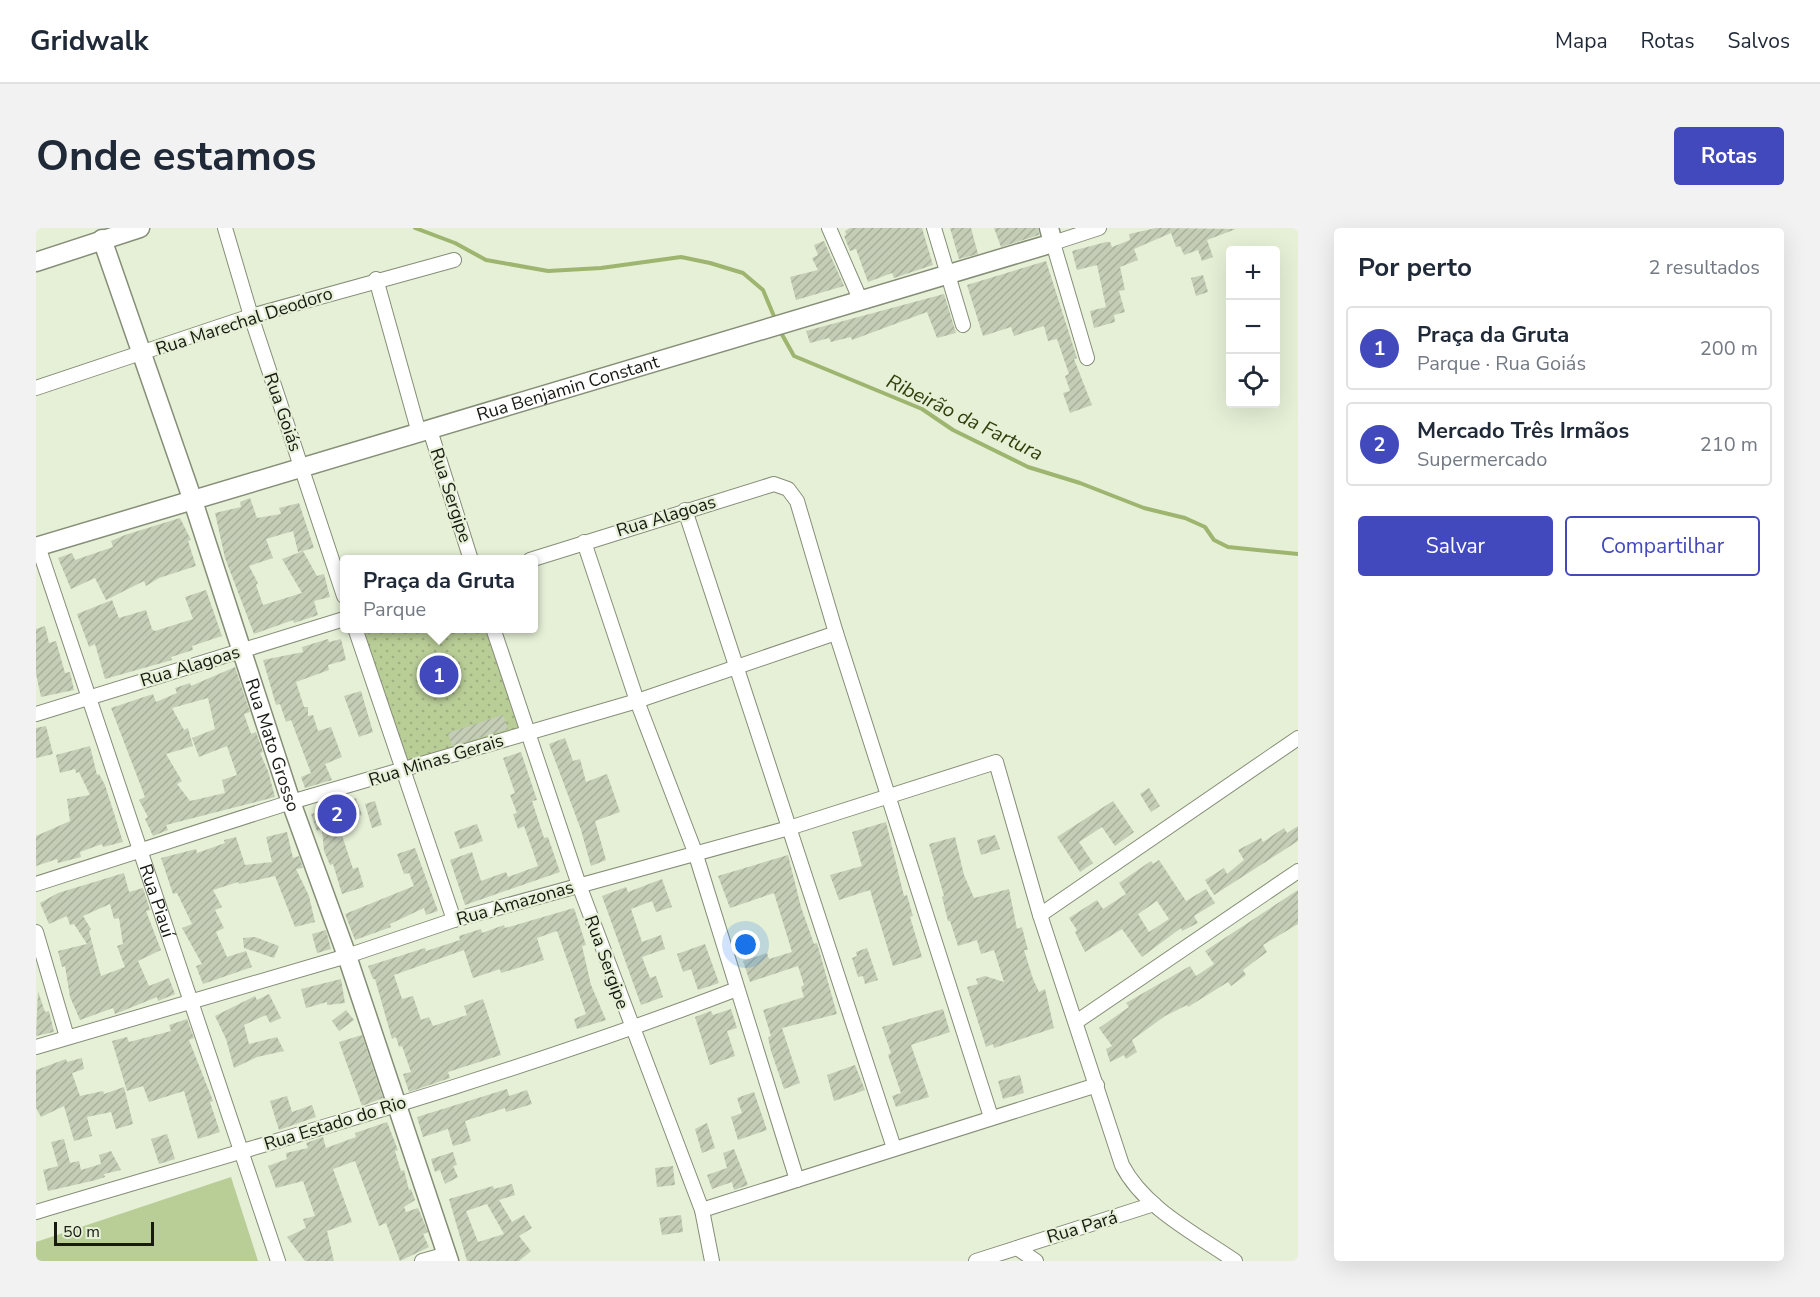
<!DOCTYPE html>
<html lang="pt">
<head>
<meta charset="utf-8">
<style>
  body { margin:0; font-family:"Nunito Sans",sans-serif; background:#f2f2f3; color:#1f2937 }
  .controls { position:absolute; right:18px; top:18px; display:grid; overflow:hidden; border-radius:6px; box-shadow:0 6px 24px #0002 }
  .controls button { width:54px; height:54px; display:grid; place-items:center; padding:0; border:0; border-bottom:2px solid #e0e1e3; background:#fff; color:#1f2937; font:30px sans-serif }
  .scale { position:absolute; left:18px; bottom:15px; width:100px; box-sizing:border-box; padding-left:6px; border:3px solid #171a12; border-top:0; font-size:16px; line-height:21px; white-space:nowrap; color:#171a12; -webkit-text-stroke:4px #e6f0d7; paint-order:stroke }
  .you { position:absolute; left:710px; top:717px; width:21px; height:21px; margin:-15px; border:4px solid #fff; border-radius:50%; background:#1a73e8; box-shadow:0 0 0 9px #1a73e833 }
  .badge { display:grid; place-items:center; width:39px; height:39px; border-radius:50%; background:#4149bd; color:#fff; font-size:20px; font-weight:700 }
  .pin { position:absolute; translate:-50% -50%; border:3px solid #fff; box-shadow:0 2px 6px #0006 }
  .popup { position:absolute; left:304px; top:327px; width:198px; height:78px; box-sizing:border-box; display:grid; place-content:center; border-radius:6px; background:#fff; filter:drop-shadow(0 2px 4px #0005); font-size:20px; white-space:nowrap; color:#747a83 }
  .popup b { font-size:22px; color:#1f2937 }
  .popup::after { content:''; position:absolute; left:50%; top:100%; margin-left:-12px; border:12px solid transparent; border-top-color:#fff }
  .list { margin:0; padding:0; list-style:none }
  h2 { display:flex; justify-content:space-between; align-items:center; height:78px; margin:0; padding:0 24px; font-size:26px }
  h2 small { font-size:20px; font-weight:400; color:#747a83 }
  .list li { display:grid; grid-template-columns:39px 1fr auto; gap:18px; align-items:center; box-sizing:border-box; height:84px; margin:0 12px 12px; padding:0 12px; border:2px solid #e0e1e3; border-radius:6px }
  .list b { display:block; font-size:22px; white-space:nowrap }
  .list p { margin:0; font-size:20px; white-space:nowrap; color:#747a83 }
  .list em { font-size:20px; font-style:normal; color:#747a83 }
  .actions { display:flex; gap:12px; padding:18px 24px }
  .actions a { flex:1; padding:14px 0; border:2px solid #4149bd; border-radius:6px; text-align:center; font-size:21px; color:#4149bd }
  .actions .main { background:#4149bd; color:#fff }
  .icon { flex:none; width:33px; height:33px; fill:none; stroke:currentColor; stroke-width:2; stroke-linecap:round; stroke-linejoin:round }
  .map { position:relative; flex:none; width:1262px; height:1033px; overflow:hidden; border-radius:6px }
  header { display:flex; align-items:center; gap:36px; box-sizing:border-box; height:84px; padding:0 30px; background:#fff; border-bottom:2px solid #e0e1e3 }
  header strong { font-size:28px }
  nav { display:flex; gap:33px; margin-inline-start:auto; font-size:21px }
  .intro { display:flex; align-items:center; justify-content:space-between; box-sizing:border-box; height:144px; padding:0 36px }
  h1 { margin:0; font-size:42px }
  .button { padding:15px 27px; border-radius:6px; background:#4149bd; color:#fff; font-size:21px; font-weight:700 }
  main { display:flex; gap:36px; padding:0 36px }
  aside { flex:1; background:#fff; border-radius:6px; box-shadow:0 6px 24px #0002 }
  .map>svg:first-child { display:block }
  .grass { fill:url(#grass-dots) }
  .pitch { fill:#b9cd97 }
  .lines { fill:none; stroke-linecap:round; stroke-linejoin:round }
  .stream { stroke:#9db56f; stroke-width:4 }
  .building { fill:url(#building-hatch); fill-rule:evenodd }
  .street-casing { stroke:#858e77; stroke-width:16 }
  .secondary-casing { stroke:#858e77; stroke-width:21 }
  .street { stroke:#fff; stroke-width:14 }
  .secondary { stroke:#fff; stroke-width:18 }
  .labels { text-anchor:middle; stroke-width:4.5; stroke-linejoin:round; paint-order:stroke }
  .street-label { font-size:18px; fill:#171a12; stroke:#e6f0d7 }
  .water-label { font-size:20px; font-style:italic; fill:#303f0a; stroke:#e6f0d7 }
</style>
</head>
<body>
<header>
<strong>Gridwalk</strong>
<nav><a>Mapa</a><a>Rotas</a><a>Salvos</a></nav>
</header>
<div class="intro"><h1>Onde estamos</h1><a class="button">Rotas</a></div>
<main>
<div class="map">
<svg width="1262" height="1033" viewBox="0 0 1262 1033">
  <defs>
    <pattern id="grass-dots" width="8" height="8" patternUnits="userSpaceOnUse" patternTransform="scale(1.5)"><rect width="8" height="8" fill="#b9cd97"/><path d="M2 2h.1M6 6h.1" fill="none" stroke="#9eaf81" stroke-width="1.8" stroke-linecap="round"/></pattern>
    <pattern id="building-hatch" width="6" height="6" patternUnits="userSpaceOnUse" patternTransform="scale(1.5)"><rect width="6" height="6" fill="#c4cdb6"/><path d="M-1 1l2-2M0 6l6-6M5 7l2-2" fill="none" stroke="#a8af9b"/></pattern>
  </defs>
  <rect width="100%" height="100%" fill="#e6f0d7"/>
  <path class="grass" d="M 323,401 L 453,401 L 484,502 L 371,538 Z"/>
  <path class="pitch" d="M 195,949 L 222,1033 L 0,1033 L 0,1014 Z"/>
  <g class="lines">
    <g class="stream">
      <path d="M 379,0 L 419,15 L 450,32 L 512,43 L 565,40 L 645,29 L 674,35 L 707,45 L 727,62 L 740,93"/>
      <path d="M 744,103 L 758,128 L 886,181 L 917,202 L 992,239 L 1044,255 L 1108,280 L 1149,290 L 1169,299 L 1178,312 L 1192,319 L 1262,326"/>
    </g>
  </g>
  <g class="building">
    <path d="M 814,0 L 886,0 L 897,37 L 858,50 L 856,45 L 832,54 L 820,21 L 814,23 L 808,8 L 810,7 L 809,3 Z"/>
    <path d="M 914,0 L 935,0 L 942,26 L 923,31 Z"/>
    <path d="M 958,0 L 1002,0 L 1003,7 L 965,19 Z"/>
    <path d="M 1120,0 L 1200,1 L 1171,12 L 1177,29 L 1166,33 L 1162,22 L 1148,27 L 1144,18 L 1140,19 L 1135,5 L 1098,21 L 1102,32 L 1084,39 L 1089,62 L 1083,63 L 1089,84 L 1078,87 L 1079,94 L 1058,100 L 1054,83 L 1070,79 L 1061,37 L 1041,42 L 1036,23 L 1070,14 L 1074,14 L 1076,19 L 1094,12 L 1093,6 Z"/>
    <path d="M 788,13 L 808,58 L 760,72 L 754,49 L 782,42 L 776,30 L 782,27 L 778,17 Z"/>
    <path d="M 1010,33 L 1041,130 L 1038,131 L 1056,177 L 1034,185 L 1027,165 L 1034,163 L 1029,148 L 1033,146 L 1021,111 L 1012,113 L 1008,98 L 978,108 L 975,99 L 947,108 L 931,57 Z"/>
    <path d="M 1167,47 L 1172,64 L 1160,68 L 1155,50 Z"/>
    <path d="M 908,66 L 920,105 L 901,110 L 891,84 L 816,112 L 815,109 L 795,114 L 793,110 L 774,115 L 770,103 Z"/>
    <path d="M 214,270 L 221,290 L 245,286 L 243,280 L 263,275 L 278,320 L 262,324 L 257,303 L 230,311 L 237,330 L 213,338 L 222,355 L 220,357 L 227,377 L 266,365 L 246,331 L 267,323 L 281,348 L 288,346 L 294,369 L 278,373 L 282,387 L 258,395 L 257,392 L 218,406 L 189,330 L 179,285 L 205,279 L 204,274 Z"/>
    <path d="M 144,290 L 155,312 L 152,313 L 160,338 L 123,350 L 110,358 L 108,353 L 70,372 L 59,350 L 35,361 L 22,330 L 36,325 L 39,332 L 77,319 L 75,313 L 89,307 Z"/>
    <path d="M 170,362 L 186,408 L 156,418 L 157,422 L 135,429 L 136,432 L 69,451 L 59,416 L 53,419 L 41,386 L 76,372 L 83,390 L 110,382 L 116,401 L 119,403 L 157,391 L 149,369 Z"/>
    <path d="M 9,398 L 13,415 L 20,413 L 29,445 L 34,444 L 38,462 L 5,469 L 0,446 L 0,401 Z"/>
    <path d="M 292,411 L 293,414 L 305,411 L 310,432 L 292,437 L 293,442 L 260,454 L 268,479 L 272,479 L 272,488 L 277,487 L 282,503 L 295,499 L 306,529 L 289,536 L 296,552 L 269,560 L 265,549 L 275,545 L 255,492 L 250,494 L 244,476 L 240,477 L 227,432 L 267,424 L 266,419 Z"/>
    <path d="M 199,439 L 214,484 L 208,486 L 215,506 L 220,504 L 227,524 L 224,525 L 232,543 L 239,569 L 130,597 L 132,602 L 117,608 L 109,591 L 112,589 L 103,572 L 109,569 L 75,480 L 117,466 L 120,474 L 141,465 L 139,460 L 154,455 L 155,458 ZM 172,470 L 179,501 L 156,510 L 163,529 L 191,518 L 201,547 L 186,552 L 189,565 L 154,573 L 141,556 L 146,553 L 130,526 L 157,518 L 152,500 L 148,502 L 136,480 Z"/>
    <path d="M 325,463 L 337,504 L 323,509 L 308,468 Z"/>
    <path d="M 467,487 L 472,501 L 416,518 L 412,505 Z"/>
    <path d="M 10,498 L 17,526 L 0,530 L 0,500 Z"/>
    <path d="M 529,510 L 537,533 L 544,531 L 550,554 L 571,546 L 584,584 L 559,593 L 570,632 L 555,638 L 545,602 L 513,516 Z"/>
    <path d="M 54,518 L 61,547 L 63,546 L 69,557 L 87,614 L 67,619 L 66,616 L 44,624 L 45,629 L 22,635 L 21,631 L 0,638 L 0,608 L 34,593 L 31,571 L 54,567 L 43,544 L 40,545 L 39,541 L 24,545 L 20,527 Z"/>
    <path d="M 485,524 L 501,572 L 496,573 L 508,610 L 512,609 L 524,644 L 429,677 L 414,632 L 436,624 L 445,653 L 470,644 L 472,649 L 502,638 L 488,598 L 482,601 L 477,586 L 481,585 L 474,567 L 479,565 L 467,530 Z"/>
    <path d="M 1113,560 L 1124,578 L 1115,584 L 1104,566 Z"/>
    <path d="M 320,570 L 326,587 L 302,595 L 317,641 L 322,639 L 328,659 L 306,666 L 297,636 L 294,637 L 288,623 L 286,601 L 281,603 L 275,586 Z"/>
    <path d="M 339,573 L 346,597 L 336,600 L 329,576 Z"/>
    <path d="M 1077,573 L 1098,604 L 1079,618 L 1066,599 L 1043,614 L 1057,635 L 1044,644 L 1021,609 Z"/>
    <path d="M 850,594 L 868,668 L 871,667 L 877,688 L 874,689 L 886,729 L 857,738 L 834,662 L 803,672 L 794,647 L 826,638 L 816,604 Z"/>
    <path d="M 441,596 L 447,613 L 424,621 L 418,604 Z"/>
    <path d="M 1262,598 L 1262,613 L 1178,667 L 1169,652 L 1188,640 L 1191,646 L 1208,632 L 1202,622 L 1225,610 L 1227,614 L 1248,600 L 1251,605 Z"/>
    <path d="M 251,604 L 257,630 L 263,628 L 267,640 L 260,641 L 273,668 L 279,694 L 259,699 L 239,648 L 203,656 L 202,654 L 177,662 L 186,679 L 179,682 L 188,700 L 180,704 L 191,729 L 210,723 L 216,739 L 167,756 L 160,738 L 166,736 L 146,700 L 156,696 L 141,665 L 137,666 L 125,630 L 160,621 L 161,625 L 189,615 L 188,612 L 200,609 L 209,637 L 236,634 L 230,609 Z"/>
    <path d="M 959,607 L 964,621 L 945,627 L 941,612 Z"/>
    <path d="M 919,609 L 928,647 L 938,670 L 973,661 L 981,701 L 986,699 L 989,711 L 992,722 L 988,722 L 997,751 L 1003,764 L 1009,761 L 1018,800 L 958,820 L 957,816 L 950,819 L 931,759 L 942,756 L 940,751 L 949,748 L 968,754 L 958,722 L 945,726 L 941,712 L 922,718 L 914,693 L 912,693 L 906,669 L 908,668 L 893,616 Z"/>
    <path d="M 379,620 L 402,683 L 390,687 L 388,680 L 354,696 L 355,699 L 319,712 L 309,686 L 378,658 L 373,645 L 368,646 L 361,626 Z"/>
    <path d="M 752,627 L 765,679 L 778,716 L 781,715 L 801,786 L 746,800 L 764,855 L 748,861 L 735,823 L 732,809 L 735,808 L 727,782 L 768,769 L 765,759 L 768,757 L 762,738 L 714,754 L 707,733 L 731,725 L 733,731 L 756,724 L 738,665 L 694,680 L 682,648 Z"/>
    <path d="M 1123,632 L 1150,673 L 1170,661 L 1179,675 L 1158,688 L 1162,695 L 1146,703 L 1145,700 L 1106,729 L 1086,701 L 1049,724 L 1039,704 L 1041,702 L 1033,690 L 1061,672 L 1067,681 L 1090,666 L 1083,655 L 1115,633 L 1117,636 ZM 1121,673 L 1133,691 L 1113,704 L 1102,686 Z"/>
    <path d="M 88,645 L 93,664 L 107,660 L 114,682 L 110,683 L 125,722 L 102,733 L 113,758 L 133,750 L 139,766 L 122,773 L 121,769 L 79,786 L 77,780 L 44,792 L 34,769 L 29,738 L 26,739 L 22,723 L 51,716 L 38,696 L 34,697 L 31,688 L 13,696 L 4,675 L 22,665 ZM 74,676 L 78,691 L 83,690 L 87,716 L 81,718 L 89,739 L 65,748 L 53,703 L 55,701 L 47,688 Z"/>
    <path d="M 626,651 L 636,679 L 620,684 L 616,673 L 595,681 L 606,714 L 625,707 L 629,721 L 606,729 L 614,750 L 620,748 L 627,769 L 605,777 L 566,668 L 590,659 L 592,664 Z"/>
    <path d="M 1262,662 L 1262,696 L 1227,717 L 1231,724 L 1207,742 L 1210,747 L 1195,758 L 1192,754 L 1152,779 L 1151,777 L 1129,788 L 1096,812 L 1101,824 L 1090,831 L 1088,827 L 1074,834 L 1070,821 L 1076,818 L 1063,800 L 1093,779 L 1090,775 L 1154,738 L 1160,748 L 1178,736 L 1169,723 Z"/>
    <path d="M 538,680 L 550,717 L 546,718 L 555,757 L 570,792 L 541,801 L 538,791 L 550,786 L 521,703 L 501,710 L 508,732 L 465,745 L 464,741 L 437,750 L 428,722 L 358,747 L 366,771 L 377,768 L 385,792 L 393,789 L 397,798 L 431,787 L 428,778 L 447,771 L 465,827 L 412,844 L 414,850 L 373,864 L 367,846 L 375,844 L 366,818 L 363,819 L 360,809 L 356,811 L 339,751 L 337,751 L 332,738 L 389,720 L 390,723 L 424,712 L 423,708 L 445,701 L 446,705 L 468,697 L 469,700 Z"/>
    <path d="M 290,702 L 295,721 L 281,725 L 276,706 Z"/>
    <path d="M 219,709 L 243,718 L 238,730 L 208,720 L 207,710 Z"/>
    <path d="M 669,716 L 683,755 L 662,762 L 655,741 L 647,744 L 641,726 Z"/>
    <path d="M 831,720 L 842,752 L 829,756 L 827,748 L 822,749 L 816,730 L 821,728 L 820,724 Z"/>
    <path d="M 305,751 L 309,775 L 291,777 L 291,774 L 270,780 L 265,761 Z"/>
    <path d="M 2,763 L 9,784 L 13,783 L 18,804 L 0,808 Z"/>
    <path d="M 233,766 L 245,790 L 234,795 L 230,787 L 208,797 L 213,816 L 241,809 L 248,823 L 221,829 L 198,840 L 190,811 L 179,788 L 219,768 L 221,772 Z"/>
    <path d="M 695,781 L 701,800 L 691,803 L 699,828 L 674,837 L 659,789 L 675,783 L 677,787 Z"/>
    <path d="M 907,781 L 914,804 L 875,817 L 893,869 L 860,879 L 856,868 L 865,865 L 852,827 L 855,825 L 846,799 Z"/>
    <path d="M 310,782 L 318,792 L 303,803 L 296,793 Z"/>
    <path d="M 151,791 L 158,810 L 153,812 L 177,873 L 174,874 L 184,904 L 162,911 L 148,863 L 113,874 L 107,858 L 91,863 L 76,813 L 91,809 L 93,814 L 135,803 L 133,797 Z"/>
    <path d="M 326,807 L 347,870 L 326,878 L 303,814 Z"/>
    <path d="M 46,830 L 48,841 L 36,845 L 44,868 L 67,863 L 68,866 L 88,859 L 97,896 L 80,901 L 75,884 L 51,889 L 56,908 L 38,913 L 28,878 L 5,889 L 0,880 L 0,842 L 30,831 L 31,834 Z"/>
    <path d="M 819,837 L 829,862 L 798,873 L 791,847 Z"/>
    <path d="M 984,847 L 988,865 L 967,871 L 962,853 Z"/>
    <path d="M 471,861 L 473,868 L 491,862 L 496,876 L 470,884 L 469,880 L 429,893 L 435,913 L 417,918 L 412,901 L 387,909 L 381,889 Z"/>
    <path d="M 718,864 L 731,902 L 702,912 L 695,889 L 706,885 L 701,870 Z"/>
    <path d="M 251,868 L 256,884 L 276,877 L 280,889 L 243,902 L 234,873 Z"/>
    <path d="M 351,894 L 362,922 L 359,923 L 365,943 L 368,942 L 373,962 L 375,961 L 379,972 L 368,979 L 370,984 L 382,980 L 392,1004 L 387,1006 L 393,1019 L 364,1033 L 350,995 L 343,998 L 319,933 L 297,941 L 316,994 L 291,1003 L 298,1033 L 269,1033 L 251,1009 L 270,1000 L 267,991 L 279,988 L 267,953 L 240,960 L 232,938 L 251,931 L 250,925 L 272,920 L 270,915 L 287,909 L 290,920 L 320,909 L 319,905 Z"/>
    <path d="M 671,895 L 679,920 L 666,925 L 659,901 Z"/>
    <path d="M 131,906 L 139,931 L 123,936 L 115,911 Z"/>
    <path d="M 28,911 L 34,935 L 43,933 L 45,942 L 65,936 L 63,927 L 75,923 L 85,942 L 68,946 L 69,949 L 60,952 L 12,963 L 7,942 L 22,938 L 15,914 Z"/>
    <path d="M 698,921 L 712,957 L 698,962 L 696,954 L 676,961 L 671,947 L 691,940 L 687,925 Z"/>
    <path d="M 417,924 L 421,937 L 417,938 L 422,949 L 409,956 L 404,942 L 399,944 L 395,931 Z"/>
    <path d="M 637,938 L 639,957 L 621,959 L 619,940 Z"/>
    <path d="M 476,956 L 479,967 L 463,972 L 476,994 L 488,987 L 496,1000 L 483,1008 L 495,1023 L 483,1033 L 431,1033 L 413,971 L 457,958 L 458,961 ZM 451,976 L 468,1006 L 442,1014 L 430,983 Z"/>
    <path d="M 645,987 L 647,1004 L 626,1007 L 623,990 Z"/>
  </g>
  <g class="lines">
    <defs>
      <g id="street">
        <path d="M 189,0 L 215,88 L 308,368"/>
        <path d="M 793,0 L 824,71"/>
        <path d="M 898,0 L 927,97"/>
        <path d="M 340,51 L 383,205"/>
        <path d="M 1051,130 L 1017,15 L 1063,0"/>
        <path d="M 0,160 L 215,88 L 418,32"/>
        <path d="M 394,202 L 435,332"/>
        <path d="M 649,282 L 858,920"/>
        <path d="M 548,314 L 601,473 L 659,624 L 761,952"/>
        <path id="s1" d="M 2,318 L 242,1033"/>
        <path d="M 494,332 L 738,256 L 752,261 L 761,273 L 800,405 L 955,889"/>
        <path d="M 319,400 L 418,692"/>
        <path d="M 457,400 L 543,657 L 666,982 L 676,1033"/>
        <path d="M 0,486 L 308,391"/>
        <path d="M 0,656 L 255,574 L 601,473 L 800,405"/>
        <path d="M 1004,687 L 1262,510"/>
        <path d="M 0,704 L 31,809"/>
        <path d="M 1040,794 L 1262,643"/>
        <path d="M 0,819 L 311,728 L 418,692 L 753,600 L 960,534 L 1004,687 L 1086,937 C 1108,980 1160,1006 1199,1033"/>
        <path d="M 666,982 L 1061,857"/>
        <path d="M 0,984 C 235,914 472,849 701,761"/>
        <path d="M 981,1020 L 1000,1033"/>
        <path d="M 386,1033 L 411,1026"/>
        <path d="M 940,1033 L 1118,976"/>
      </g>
      <g id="secondary">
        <path id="s2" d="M 66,11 L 157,273 L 255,574 L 311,728 L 413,1033"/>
        <path d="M 0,34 L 104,0"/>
        <path id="s3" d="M 0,319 L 1017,15 L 1013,0"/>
      </g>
    </defs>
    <use href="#street" class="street-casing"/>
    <use href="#secondary" class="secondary-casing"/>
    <use href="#street" class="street"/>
    <use href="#secondary" class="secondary"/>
  </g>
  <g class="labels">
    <g class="street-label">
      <text transform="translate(208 93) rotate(-18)" y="6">Rua Marechal Deodoro</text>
      <text dy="6" stroke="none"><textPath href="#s3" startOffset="555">Rua Benjamin Constant</textPath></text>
      <text transform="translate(247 184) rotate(71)" y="6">Rua Goiás</text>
      <text transform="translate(415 267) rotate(72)" y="6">Rua Sergipe</text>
      <text transform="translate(630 288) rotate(-17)" y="6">Rua Alagoas</text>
      <text transform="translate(154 438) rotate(-17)" y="6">Rua Alagoas</text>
      <text dy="6" stroke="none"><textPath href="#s2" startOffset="534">Rua Mato Grosso</textPath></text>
      <text transform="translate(400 532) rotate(-17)" y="6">Rua Minas Gerais</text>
      <text dy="6" stroke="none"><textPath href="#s1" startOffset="374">Rua Piauí</textPath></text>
      <text transform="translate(479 675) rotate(-16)" y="6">Rua Amazonas</text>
      <text transform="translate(571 734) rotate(70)" y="6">Rua Sergipe</text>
      <text transform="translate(299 895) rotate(-17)" y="6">Rua Estado do Rio</text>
      <text transform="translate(1046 999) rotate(-17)" y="6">Rua Pará</text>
    </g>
    <g class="water-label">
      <text transform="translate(929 189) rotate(26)" y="7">Ribeirão da Fartura</text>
    </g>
  </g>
</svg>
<div class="controls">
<button>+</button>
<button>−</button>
<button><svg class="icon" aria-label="locate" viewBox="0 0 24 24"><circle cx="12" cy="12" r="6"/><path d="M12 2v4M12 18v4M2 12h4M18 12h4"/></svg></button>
</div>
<div class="scale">50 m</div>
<div class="you"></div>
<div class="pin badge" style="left:403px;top:447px">1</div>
<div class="popup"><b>Praça da Gruta</b>Parque</div>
<div class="pin badge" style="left:301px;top:586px">2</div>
</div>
<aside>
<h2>Por perto<small>2 resultados</small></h2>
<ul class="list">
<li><span class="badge">1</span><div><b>Praça da Gruta</b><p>Parque · Rua Goiás</p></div><em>200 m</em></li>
<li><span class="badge">2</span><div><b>Mercado Três Irmãos</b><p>Supermercado</p></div><em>210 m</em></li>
</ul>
<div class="actions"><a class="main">Salvar</a><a>Compartilhar</a></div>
</aside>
</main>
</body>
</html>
